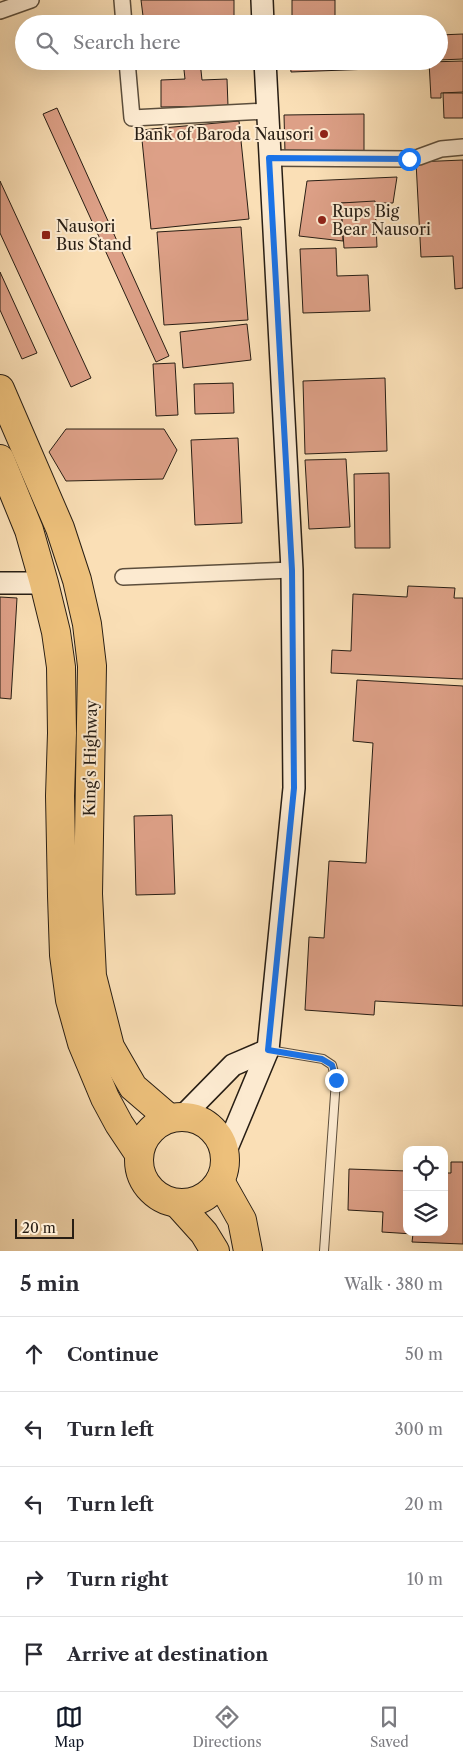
<!DOCTYPE html>
<html lang="en">
<head>
<meta charset="utf-8">
<style>
  body { margin:0; font-family:"Libre Caslon Text",serif; background:#f2f2f3; color:#2b2b33 }
  .controls { position:absolute; right:15px; bottom:15px; display:grid; overflow:hidden; border-radius:10px; box-shadow:0 5px 20px #0002 }
  .controls button { width:45px; height:45px; display:grid; place-items:center; padding:0; border:0; border-bottom:1px solid #e1e1e2; background:#fff; color:#2b2b33; font:25px sans-serif }
  .scale { position:absolute; left:15px; bottom:12px; width:59px; box-sizing:border-box; padding-left:5px; border:2px solid #281e14; border-top:0; font-size:14px; line-height:18px; white-space:nowrap; color:#281e14; -webkit-text-stroke:4px #fcead0; paint-order:stroke }
  .stop { position:absolute; width:15px; height:15px; margin:-11px; border:4px solid #1a73e8; border-radius:50%; background:#fff }
  .stop.end { background:#1a73e8; border-color:#fff; box-shadow:0 1px 5px #0008 }
  .list { margin:0; padding:0; list-style:none }
  h2 { display:flex; justify-content:space-between; align-items:center; height:65px; margin:0; padding:0 20px; font-size:21px }
  h2 small { font-size:16px; font-weight:400; color:#7c7c81 }
  .list li { display:grid; grid-template-columns:32px 1fr auto; gap:15px; align-items:center; box-sizing:border-box; height:75px; padding:0 20px; border-top:1px solid #e1e1e2 }
  .list b { display:block; font-size:19px; white-space:nowrap }
  .list em { font-size:16px; font-style:normal; color:#7c7c81 }
  .icon { flex:none; width:28px; height:28px; fill:none; stroke:currentColor; stroke-width:2; stroke-linecap:round; stroke-linejoin:round }
  .map { position:relative; flex:none; width:463px; height:1251px; overflow:hidden }
  .search { position:absolute; background:#fff; box-shadow:0 5px 20px #0002; left:15px; right:15px; top:15px; height:55px; display:flex; align-items:center; gap:12px; box-sizing:border-box; padding:0 18px; border-radius:28px; color:#7c7c81; font-size:19px }
  .sheet { height:440px; background:#fff }
  nav { display:flex; justify-content:space-around; align-items:center; box-sizing:border-box; height:70px; border-top:1px solid #e1e1e2; background:#fff; font-size:14px; color:#7c7c81 }
  nav a { display:grid; justify-items:center; gap:2px }
  nav .on { color:#111827 }
  .map>svg:first-child { display:block }
  .building { fill:#dda087; stroke:#281e14 }
  .lines { fill:none; stroke-linecap:round; stroke-linejoin:round }
  .lane-casing { stroke:#5c4e3c; stroke-width:10 }
  .street-casing { stroke:#5c4e3c; stroke-width:18 }
  .secondary-casing { stroke:#281e14; stroke-width:24 }
  .highway-casing { stroke:#281e14; stroke-width:30 }
  .lane { stroke:#fcead0; stroke-width:8 }
  .street { stroke:#fcead0; stroke-width:15 }
  .secondary { stroke:#fcead0; stroke-width:21 }
  .highway { stroke:#edc07b; stroke-width:28 }
  .route { stroke:#1a73e8; stroke-width:6 }
  .poi-dot { fill:#8f2418; stroke:#fcead0; stroke-width:2 }
  .labels { text-anchor:middle; stroke-width:4; stroke-linejoin:round; paint-order:stroke }
  .poi-label { font-size:16px; fill:#281e14; stroke:#fcead0; text-anchor:start }
  .street-label { font-size:16px; fill:#281e14; stroke:#fcead0 }
</style>
</head>
<body>
<div class="map">
<svg width="463" height="1251" viewBox="0 0 463 1251">
  <rect width="100%" height="100%" fill="#fadfb6"/>
  <filter id="stains"><feTurbulence type="fractalNoise" baseFrequency=".004" numOctaves="4"/><feColorMatrix values="0 0 0 0 .2 0 0 0 0 .09 0 0 0 0 .02 0 0 0 .5 -.17"/></filter>
  <radialGradient id="worn" r=".72"><stop offset=".6" stop-color="#630" stop-opacity="0"/><stop offset="1" stop-color="#630" stop-opacity=".3"/></radialGradient>
  <g class="building">
    <path d="M 141,0 L 234,0 L 234,24 L 144,24 Z"/>
    <rect x="292" y="0" width="43" height="24"/>
    <path d="M 463,34 L 463,59 L 439,60 L 439,35 Z"/>
    <path d="M 183,61 L 200,61 L 202,80 L 227,79 L 228,106 L 161,107 L 161,80 L 185,79 Z"/>
    <path d="M 290,61 L 372,61 L 372,69 L 291,72 Z"/>
    <path d="M 463,61 L 463,92 L 441,93 L 441,98 L 431,98 L 429,62 Z"/>
    <path d="M 443,93 L 463,93 L 463,118 L 444,118 Z"/>
    <path d="M 57,108 L 169,356 L 156,362 L 43,114 Z"/>
    <path d="M 364,114 L 364,154 L 285,153 L 284,115 Z"/>
    <path d="M 239,121 L 249,219 L 151,229 L 141,130 Z"/>
    <path d="M 463,160 L 463,288 L 455,289 L 453,256 L 421,257 L 416,162 Z"/>
    <path d="M 397,177 L 393,203 L 341,203 L 343,241 L 299,236 L 307,181 Z"/>
    <path d="M 0,181 L 91,378 L 71,387 L 0,233 Z"/>
    <path d="M 375,201 L 377,247 L 344,248 L 341,203 Z"/>
    <path d="M 241,227 L 248,320 L 164,325 L 157,232 Z"/>
    <path d="M 336,248 L 337,276 L 368,275 L 370,311 L 303,313 L 300,249 Z"/>
    <path d="M 0,272 L 37,353 L 22,359 L 0,310 Z"/>
    <path d="M 247,324 L 251,360 L 183,368 L 180,332 Z"/>
    <path d="M 175,363 L 178,415 L 156,416 L 153,364 Z"/>
    <path d="M 385,378 L 387,451 L 305,454 L 303,381 Z"/>
    <path d="M 233,383 L 234,413 L 195,414 L 194,384 Z"/>
    <path d="M 66,429 L 164,429 L 177,450 L 163,479 L 66,481 L 49,452 Z"/>
    <path d="M 238,438 L 242,523 L 195,525 L 191,440 Z"/>
    <path d="M 346,459 L 350,527 L 309,529 L 305,460 Z"/>
    <path d="M 389,473 L 390,548 L 355,548 L 354,474 Z"/>
    <path d="M 408,586 L 455,588 L 454,598 L 463,598 L 463,679 L 331,673 L 332,650 L 351,651 L 353,594 L 407,597 Z"/>
    <path d="M 0,597 L 17,598 L 11,699 L 0,698 Z"/>
    <path d="M 357,680 L 463,686 L 463,1006 L 375,1001 L 374,1015 L 305,1010 L 309,937 L 324,938 L 329,861 L 366,863 L 373,743 L 353,741 Z"/>
    <path d="M 172,815 L 175,894 L 136,895 L 134,816 Z"/>
    <path d="M 451,1162 L 463,1162 L 463,1244 L 412,1242 L 413,1234 L 382,1232 L 383,1212 L 348,1210 L 349,1169 L 407,1171 L 407,1232 L 444,1232 L 444,1173 L 451,1173 Z"/>
  </g>
  <g class="lines">
    <defs>
      <path id="lane" d="M 269,1050 L 323,1059 L 332,1065 L 336,1080 L 324,1251"/>
      <g id="street">
        <path d="M 122,0 L 124,24"/>
        <path d="M 0,11 L 31,0"/>
        <path d="M 127,61 L 132,118 L 267,111"/>
        <path d="M 269,158 L 409,159 L 419,157 L 441,149 L 463,147"/>
        <path d="M 123,577 L 292,570"/>
      </g>
      <g id="secondary">
        <path d="M 262,0 L 263,24"/>
        <path d="M 0,583 L 44,583"/>
        <path d="M 183,1116 L 233,1065 L 268,1050"/>
        <path d="M 225,1153 L 268,1050 L 294,788 L 292,570 L 265,61"/>
      </g>
      <g id="highway">
        <path d="M 0,389 L 60,528 L 77,580 L 87,624 L 92,666 L 88,894 L 92,976 L 110,1047 L 133,1087 L 169,1118"/>
        <path d="M 0,459 L 29,530 L 44,583 L 56,632 L 61,667 L 62,733 L 60,796 L 62,896 L 64,955 L 70,1000 L 82,1043 L 105,1098 L 119,1124 L 139,1154"/>
        <circle cx="182" cy="1160" r="43"/>
        <path d="M 220,1181 L 242,1220 L 248,1251"/>
        <path d="M 177,1203 L 204,1233 L 215,1251"/>
      </g>
    </defs>
    <use href="#lane" class="lane-casing"/>
    <use href="#street" class="street-casing"/>
    <use href="#secondary" class="secondary-casing"/>
    <use href="#highway" class="highway-casing"/>
    <use href="#lane" class="lane"/>
    <use href="#street" class="street"/>
    <use href="#secondary" class="secondary"/>
    <use href="#highway" class="highway"/>
  </g>
  <g class="lines">
    <path class="route" d="M 336,1080 L 332,1065 L 322,1059 L 268,1050 L 294,788 L 292,570 L 269,158 L 409,159"/>
  </g>
  <g class="poi-dot">
    <circle cx="324" cy="134" r="5"/>
    <circle cx="322" cy="220" r="5"/>
    <rect x="41" y="230" width="10" height="10" rx="2.5"/>
  </g>
  <g class="labels">
    <g class="poi-label">
      <text x="314" y="140" text-anchor="end">Bank of Baroda Nausori</text>
      <text x="332" y="217">Rups Big<tspan x="332" dy="18">Bear Nausori</tspan></text>
      <text x="56" y="232">Nausori<tspan x="56" dy="18">Bus Stand</tspan></text>
    </g>
    <g class="street-label">
      <text transform="translate(90 758) rotate(-89)" y="6">King's Highway</text>
    </g>
  </g>
  <rect width="100%" height="100%" filter="url(#stains)"/>
  <rect width="100%" height="100%" fill="url(#worn)"/>
</svg>
<div class="controls">
<button><svg class="icon" aria-label="locate" viewBox="0 0 24 24"><circle cx="12" cy="12" r="6"/><path d="M12 2v4M12 18v4M2 12h4M18 12h4"/></svg></button>
<button><svg class="icon" aria-label="layers" viewBox="0 0 24 24"><path d="M12 4l9 5-9 5-9-5zM3 14l9 5 9-5"/></svg></button>
</div>
<div class="scale">20 m</div>
<div class="stop" style="left:409px;top:159px"></div>
<div class="stop end" style="left:336px;top:1080px"></div>
<div class="search"><svg class="icon" aria-label="search" viewBox="0 0 24 24"><circle cx="10" cy="10" r="6"/><path d="M15 15l6 6"/></svg>Search here</div>
</div>
<section class="sheet">
<h2>5 min<small>Walk · 380 m</small></h2>
<ul class="list">
<li><svg class="icon" aria-label="ahead" viewBox="0 0 24 24"><path d="M12 20V5M6 11l6-6 6 6"/></svg><div><b>Continue</b></div><em>50 m</em></li>
<li><svg class="icon" aria-label="left" viewBox="0 0 24 24"><path d="M17 20v-9H6M10 6l-5 5 5 5"/></svg><div><b>Turn left</b></div><em>300 m</em></li>
<li><svg class="icon" aria-label="left" viewBox="0 0 24 24"><path d="M17 20v-9H6M10 6l-5 5 5 5"/></svg><div><b>Turn left</b></div><em>20 m</em></li>
<li><svg class="icon" aria-label="right" viewBox="0 0 24 24"><path d="M7 20v-9h11M14 6l5 5-5 5"/></svg><div><b>Turn right</b></div><em>10 m</em></li>
<li><svg class="icon" aria-label="arrive" viewBox="0 0 24 24"><path d="M6 21V4h12l-3 4 3 4H6"/></svg><div><b>Arrive at destination</b></div></li>
</ul>
</section>
<nav>
<a class="on"><svg class="icon" aria-label="map" viewBox="0 0 24 24"><path d="M3 6l6-2 6 2 6-2v14l-6 2-6-2-6 2zM9 4v14M15 6v14"/></svg>Map</a>
<a><svg class="icon" aria-label="directions" viewBox="0 0 24 24"><path d="M12 3l9 9-9 9-9-9zM9 14v-3h6M13 9l2 2-2 2"/></svg>Directions</a>
<a><svg class="icon" aria-label="saved" viewBox="0 0 24 24"><path d="M7 4h10v16l-5-4-5 4z"/></svg>Saved</a>
</nav>
</body>
</html>
